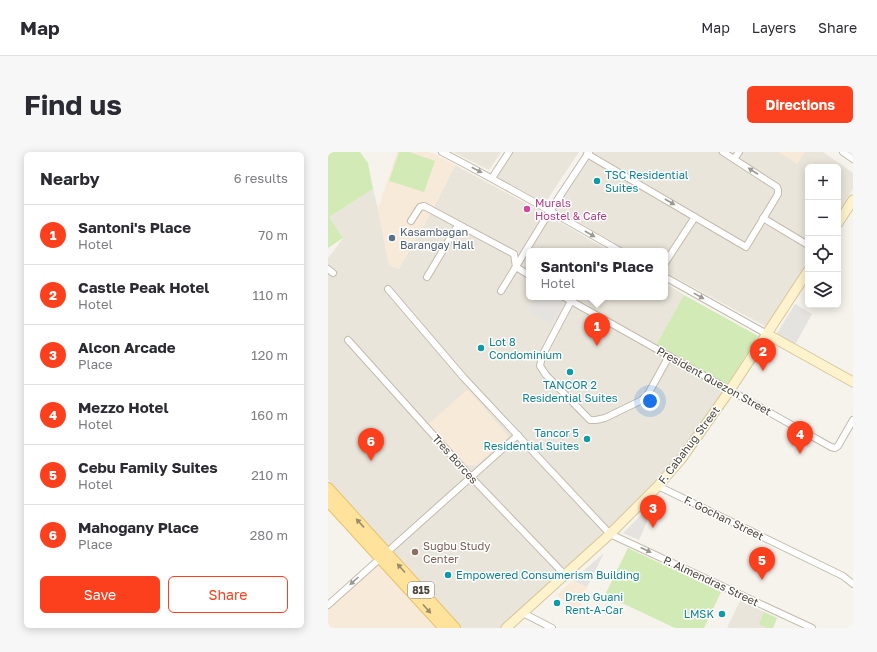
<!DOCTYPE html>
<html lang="en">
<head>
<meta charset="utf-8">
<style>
  body { margin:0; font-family:"Golos Text",sans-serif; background:#f7f7f7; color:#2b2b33 }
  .controls { position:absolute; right:12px; top:12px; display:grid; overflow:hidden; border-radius:6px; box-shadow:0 2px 10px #0003 }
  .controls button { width:36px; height:36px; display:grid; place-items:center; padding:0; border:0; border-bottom:1px solid #e1e1e2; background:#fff; color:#2b2b33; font:20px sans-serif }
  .you { position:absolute; left:322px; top:249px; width:14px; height:14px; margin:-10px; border:3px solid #fff; border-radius:50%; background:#1a73e8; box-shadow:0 0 0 6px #1a73e833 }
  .badge { display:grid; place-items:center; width:26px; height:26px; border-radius:50%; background:#fc3f1d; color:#fff; font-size:13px; font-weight:700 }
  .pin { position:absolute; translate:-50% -33px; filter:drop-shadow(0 1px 2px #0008) }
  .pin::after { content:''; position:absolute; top:21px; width:14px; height:12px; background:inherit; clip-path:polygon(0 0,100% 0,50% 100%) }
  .popup { position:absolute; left:198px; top:96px; width:142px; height:52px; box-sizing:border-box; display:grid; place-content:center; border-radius:6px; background:#fff; filter:drop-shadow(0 1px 3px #0005); font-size:13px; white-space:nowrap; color:#7c7c81 }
  .popup b { font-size:15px; color:#2b2b33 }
  .popup::after { content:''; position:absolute; left:50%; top:100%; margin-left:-8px; border:8px solid transparent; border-top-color:#fff }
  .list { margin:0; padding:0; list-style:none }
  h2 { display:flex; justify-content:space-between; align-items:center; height:52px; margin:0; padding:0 16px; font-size:17px }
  h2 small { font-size:13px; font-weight:400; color:#7c7c81 }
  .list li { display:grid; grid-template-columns:26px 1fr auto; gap:12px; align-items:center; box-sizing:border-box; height:60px; padding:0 16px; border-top:1px solid #e1e1e2 }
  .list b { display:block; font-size:15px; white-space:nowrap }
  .list p { margin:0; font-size:13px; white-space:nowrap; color:#7c7c81 }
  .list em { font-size:13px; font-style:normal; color:#7c7c81 }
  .actions { display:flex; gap:8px; padding:12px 16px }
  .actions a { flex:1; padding:9px 0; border:1px solid #fc3f1d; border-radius:6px; text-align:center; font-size:14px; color:#fc3f1d }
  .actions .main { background:#fc3f1d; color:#fff }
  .icon { flex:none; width:22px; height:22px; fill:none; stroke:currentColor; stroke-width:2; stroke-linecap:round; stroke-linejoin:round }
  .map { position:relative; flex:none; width:525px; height:476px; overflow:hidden; border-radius:6px }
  header { display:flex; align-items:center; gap:24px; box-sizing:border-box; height:56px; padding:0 20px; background:#fff; border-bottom:1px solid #e1e1e2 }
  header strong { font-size:19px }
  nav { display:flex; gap:22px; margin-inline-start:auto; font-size:14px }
  .intro { display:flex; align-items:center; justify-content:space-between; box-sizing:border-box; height:96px; padding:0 24px }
  h1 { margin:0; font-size:28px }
  .button { padding:10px 18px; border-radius:6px; background:#fc3f1d; color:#fff; font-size:14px; font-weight:700 }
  main { display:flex; gap:24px; padding:0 24px }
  aside { flex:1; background:#fff; border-radius:6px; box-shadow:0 2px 10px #0003 }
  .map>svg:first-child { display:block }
  .residential { fill:#eae5da }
  .commercial { fill:#f7ead8 }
  .green { fill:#d2eab5 }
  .parking { fill:#e5e3e0 }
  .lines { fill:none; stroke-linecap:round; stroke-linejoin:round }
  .street-casing { stroke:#c2bbae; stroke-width:8 }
  .secondary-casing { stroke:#d6c79b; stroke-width:11 }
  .primary-casing { stroke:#e6c16a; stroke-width:12 }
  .street { stroke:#fff; stroke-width:6 }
  .secondary { stroke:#fff3cd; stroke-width:9 }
  .primary { stroke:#ffe39c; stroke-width:10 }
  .oneway { fill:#9c9892 }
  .oneway2 { fill:#9c8c66 }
  .culture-dot { fill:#0f9aa8; stroke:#fff; stroke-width:1.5 }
  .hotel-dot { fill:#d1479c; stroke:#fff; stroke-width:1.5 }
  .service-dot { fill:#5c6f8a; stroke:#fff; stroke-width:1.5 }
  .education-dot { fill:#8d6e63; stroke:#fff; stroke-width:1.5 }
  .labels { text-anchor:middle; stroke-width:3; stroke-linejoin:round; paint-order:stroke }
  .shield { fill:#fff; stroke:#817c74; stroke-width:1 }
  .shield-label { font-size:10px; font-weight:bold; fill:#4b4439 }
  .culture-label { font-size:11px; fill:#0d838f; stroke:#fff; text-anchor:start }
  .hotel-label { font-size:11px; fill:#b23c85; stroke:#fff; text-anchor:start }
  .service-label { font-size:11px; fill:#4e5e75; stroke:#fff; text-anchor:start }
  .street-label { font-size:11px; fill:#4b4439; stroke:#fff }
  .education-label { font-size:11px; fill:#785e54; stroke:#fff; text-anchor:start }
</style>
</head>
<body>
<header>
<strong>Map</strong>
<nav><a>Map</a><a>Layers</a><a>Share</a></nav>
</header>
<div class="intro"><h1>Find us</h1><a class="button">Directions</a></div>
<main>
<aside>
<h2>Nearby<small>6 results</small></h2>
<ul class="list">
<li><span class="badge">1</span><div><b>Santoni's Place</b><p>Hotel</p></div><em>70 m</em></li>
<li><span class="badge">2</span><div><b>Castle Peak Hotel</b><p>Hotel</p></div><em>110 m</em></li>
<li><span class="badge">3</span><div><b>Alcon Arcade</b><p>Place</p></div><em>120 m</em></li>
<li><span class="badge">4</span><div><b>Mezzo Hotel</b><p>Hotel</p></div><em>160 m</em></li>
<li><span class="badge">5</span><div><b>Cebu Family Suites</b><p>Hotel</p></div><em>210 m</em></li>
<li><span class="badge">6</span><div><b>Mahogany Place</b><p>Place</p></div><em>280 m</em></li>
</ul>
<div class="actions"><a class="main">Save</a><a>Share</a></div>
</aside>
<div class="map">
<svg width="525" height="476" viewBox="0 0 525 476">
  <rect width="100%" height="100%" fill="#f6f3ec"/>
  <g class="residential">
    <path d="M 125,0 L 173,0 L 161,18 Z"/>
    <path d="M 185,0 L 251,0 L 217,51 L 169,25 Z"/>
    <path d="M 266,0 L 495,0 L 525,21 L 525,37 L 510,61 L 510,15 L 480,15 L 480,109 L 439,175 L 337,120 L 337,99 L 300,99 L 228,57 Z"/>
    <path d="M 127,13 L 223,65 L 281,99 L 201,99 L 201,145 L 337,145 L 337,131 L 356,143 L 328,193 L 399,233 L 378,268 L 332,333 L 173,476 L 134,476 L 0,328 L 0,106 L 5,100 L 15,86 L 1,65 L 45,37 L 50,57 L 61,113 L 71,117 L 106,55 Z"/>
    <path d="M 412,449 L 449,466 L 445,476 L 399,476 Z"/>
  </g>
  <g class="commercial">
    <path d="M 69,0 L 101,0 L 105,1 L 127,13 L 106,55 L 71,117 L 61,113 L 50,57 Z"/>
    <path d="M 450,0 L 477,0 L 469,12 Z"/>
    <path d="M 140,237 L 181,285 L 149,313 L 137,313 L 100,272 Z"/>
    <path d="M 49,409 L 110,476 L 0,476 L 0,453 Z"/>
    <path d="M 245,428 L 259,435 L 250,460 L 229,443 Z"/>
  </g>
  <g class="green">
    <path d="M 0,0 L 32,0 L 40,11 L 45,37 L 1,65 L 15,86 L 0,96 Z"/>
    <path d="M 71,0 L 81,0 L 107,9 L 96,40 L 61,29 Z"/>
    <path d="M 356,143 L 430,184 L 399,233 L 328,193 Z"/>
    <path d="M 300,396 L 393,440 L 376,476 L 347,476 L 277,443 Z"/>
    <path d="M 436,460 L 449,466 L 445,476 L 439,476 L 431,472 Z"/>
  </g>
  <g class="parking">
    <path d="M 208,145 L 224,145 L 233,150 L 234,154 L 223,172 L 200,159 Z"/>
    <path d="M 467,152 L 484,162 L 467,193 L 448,183 Z"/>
    <path d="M 322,354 L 326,358 L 322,363 L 311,388 L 295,381 Z"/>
    <path d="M 276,401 L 259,435 L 245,428 Z"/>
  </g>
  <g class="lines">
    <defs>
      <g id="street">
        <path d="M 114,0 C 174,31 233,65 292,99"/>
        <path d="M 515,0 L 525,7"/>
        <path d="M 259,2 L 418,95 L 450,42 L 450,38 L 449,35 L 395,0"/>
        <path d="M 406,7 L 411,0"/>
        <path d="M 164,26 L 181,0"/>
        <path d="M 435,66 L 480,93"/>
        <path d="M 83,69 L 92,55 L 96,54 L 186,102 L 188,115 L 201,123"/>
        <path d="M 337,111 L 367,65"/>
        <path d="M 0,117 L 5,121"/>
        <path d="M 99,125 L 130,73"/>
        <path d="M 337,125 L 439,182"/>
        <path d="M 60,137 L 136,226 L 282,382 L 484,476"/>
        <path d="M 173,139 L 222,59 L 261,0"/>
        <path d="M 236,145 L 503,295 L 507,296 L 510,294 L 525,268"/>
        <path d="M 243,149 L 214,204 L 212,214 L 218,223 L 262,268 L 268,268 L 277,266 L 312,249 L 319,244 L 341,204"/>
        <path d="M 20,188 L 143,325 L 237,423"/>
        <path d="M 330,334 L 515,424 L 525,432"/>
        <path d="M 0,453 L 190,283"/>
        <path d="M 195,461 L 224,476"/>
      </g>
      <g id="secondary">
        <path d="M 510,71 L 525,48"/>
        <path d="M 439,182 L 525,230"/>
        <path d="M 178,476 L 282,382 L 330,334 L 354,306 L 402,238 L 480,119"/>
      </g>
      <g id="primary">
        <path d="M 0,336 L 127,476"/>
        <path d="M 0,349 L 116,476"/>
      </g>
    </defs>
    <use href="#street" class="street-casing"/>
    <use href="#secondary" class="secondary-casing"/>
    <use href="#primary" class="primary-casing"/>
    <use href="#street" class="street"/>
    <use href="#secondary" class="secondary"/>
    <use href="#primary" class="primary"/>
  </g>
  <defs><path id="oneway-solid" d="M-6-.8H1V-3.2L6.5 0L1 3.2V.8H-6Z"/></defs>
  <g class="oneway">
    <use href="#oneway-solid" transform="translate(149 18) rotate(28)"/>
    <use href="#oneway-solid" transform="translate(425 19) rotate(-147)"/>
    <use href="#oneway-solid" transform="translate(342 50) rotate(30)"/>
    <use href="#oneway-solid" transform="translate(262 82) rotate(30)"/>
    <use href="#oneway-solid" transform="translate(371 144) rotate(29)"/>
    <use href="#oneway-solid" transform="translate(318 398) rotate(25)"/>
    <use href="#oneway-solid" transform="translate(26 429) rotate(138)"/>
  </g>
  <g class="oneway2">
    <use href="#oneway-solid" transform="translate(32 371) rotate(-133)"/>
    <use href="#oneway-solid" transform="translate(73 416) rotate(-132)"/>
    <use href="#oneway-solid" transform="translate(99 457) rotate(48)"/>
  </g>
  <g class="culture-dot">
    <circle cx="269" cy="29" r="4"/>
    <circle cx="153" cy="196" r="4"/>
    <circle cx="242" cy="220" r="4"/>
    <circle cx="259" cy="287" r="4"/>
    <circle cx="120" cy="423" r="4"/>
    <circle cx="229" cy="451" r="4"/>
    <circle cx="394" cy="462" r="4"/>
  </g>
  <circle class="hotel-dot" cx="199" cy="57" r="4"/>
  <circle class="service-dot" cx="64" cy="86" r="4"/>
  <circle class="education-dot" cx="87" cy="400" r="4"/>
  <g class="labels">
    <rect class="shield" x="80" y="430" width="26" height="16" rx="3"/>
    <g class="shield-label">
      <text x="93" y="442">815</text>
    </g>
    <g class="culture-label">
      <text x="277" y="27">TSC Residential<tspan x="277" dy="13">Suites</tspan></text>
      <text x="161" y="194">Lot 8<tspan x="161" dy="13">Condominium</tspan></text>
      <text x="242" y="237" text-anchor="middle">TANCOR 2<tspan x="242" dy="13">Residential Suites</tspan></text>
      <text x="251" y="285" text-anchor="end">Tancor 5<tspan x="251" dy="13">Residential Suites</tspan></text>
      <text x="128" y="427">Empowered Consumerism Building</text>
      <text x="237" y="449">Dreb Guani<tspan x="237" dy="13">Rent-A-Car</tspan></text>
      <text x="386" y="466" text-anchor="end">LMSK</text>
    </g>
    <g class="hotel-label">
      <text x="207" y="55">Murals<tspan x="207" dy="13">Hostel &amp; Cafe</tspan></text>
    </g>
    <g class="service-label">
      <text x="72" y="84">Kasambagan<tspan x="72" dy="13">Barangay Hall</tspan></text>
    </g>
    <g class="street-label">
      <text transform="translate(386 229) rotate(29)" y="4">President Quezon Street</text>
      <text transform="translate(361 293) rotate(-53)" y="4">F. Cabahug Street</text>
      <text transform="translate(127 307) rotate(48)" y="4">Tres Borces</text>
      <text transform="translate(396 366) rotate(26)" y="4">F. Gochan Street</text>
      <text transform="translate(383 429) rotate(25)" y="4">P. Almendras Street</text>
    </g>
    <g class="education-label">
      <text x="95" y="398">Sugbu Study<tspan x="95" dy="13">Center</tspan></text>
    </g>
  </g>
</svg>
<div class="controls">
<button>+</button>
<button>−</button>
<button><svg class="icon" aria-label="locate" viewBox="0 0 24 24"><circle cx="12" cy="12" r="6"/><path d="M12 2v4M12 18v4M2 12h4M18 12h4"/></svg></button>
<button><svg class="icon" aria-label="layers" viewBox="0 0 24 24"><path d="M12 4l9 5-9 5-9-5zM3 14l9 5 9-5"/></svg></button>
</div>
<div class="you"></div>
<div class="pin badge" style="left:269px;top:194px">1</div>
<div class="popup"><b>Santoni's Place</b>Hotel</div>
<div class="pin badge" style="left:435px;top:219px">2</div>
<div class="pin badge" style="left:325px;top:376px">3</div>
<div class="pin badge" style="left:472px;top:302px">4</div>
<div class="pin badge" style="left:434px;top:428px">5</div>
<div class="pin badge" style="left:43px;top:309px">6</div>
</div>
</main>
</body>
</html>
